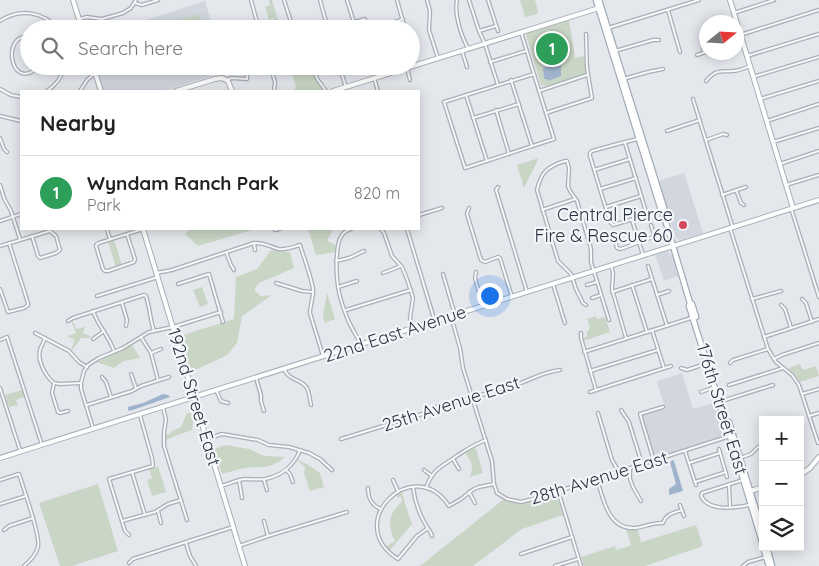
<!DOCTYPE html>
<html lang="en">
<head>
<meta charset="utf-8">
<style>
  body { margin:0; font-family:Quicksand,sans-serif; background:#f6f6f6; color:#222 }
  .controls { position:absolute; right:15px; bottom:15px; display:grid; overflow:hidden; border-radius:0px; box-shadow:0 2px 12px #0003 }
  .controls button { width:45px; height:45px; display:grid; place-items:center; padding:0; border:0; border-bottom:1px solid #e0e0e0; background:#fff; color:#222; font:25px sans-serif }
  .compass { position:absolute; left:699px; top:15px; width:45px; height:45px; border-radius:50%; background:#fff; box-shadow:0 2px 12px #0003; rotate:72deg }
  .you { position:absolute; left:489px; top:295px; width:18px; height:18px; margin:-12px; border:4px solid #fff; border-radius:50%; background:#1a73e8; box-shadow:0 0 0 8px #1a73e833 }
  .badge { display:grid; place-items:center; width:32px; height:32px; border-radius:50%; background:#d1495b; color:#fff; font-size:16px; font-weight:700 }
  .pin { position:absolute; translate:-50% -50%; border:2px solid #fff; box-shadow:0 1px 5px #0006 }
  .list { margin:0; padding:0; list-style:none }
  h2 { display:flex; justify-content:space-between; align-items:center; height:65px; margin:0; padding:0 20px; font-size:21px }
  h2 small { font-size:16px; font-weight:400; color:#767676 }
  .list li { display:grid; grid-template-columns:32px 1fr auto; gap:15px; align-items:center; box-sizing:border-box; height:75px; padding:0 20px; border-top:1px solid #e0e0e0 }
  .list b { display:block; font-size:19px; white-space:nowrap }
  .list p { margin:0; font-size:16px; white-space:nowrap; color:#767676 }
  .list em { font-size:16px; font-style:normal; color:#767676 }
  .icon { flex:none; width:28px; height:28px; fill:none; stroke:currentColor; stroke-width:2; stroke-linecap:round; stroke-linejoin:round }
  .map { position:relative; flex:none; width:819px; height:566px; overflow:hidden }
  .search { position:absolute; background:#fff; box-shadow:0 2px 12px #0003; left:20px; top:20px; width:400px; height:55px; display:flex; align-items:center; gap:12px; box-sizing:border-box; padding:0 18px; border-radius:28px; color:#767676; font-size:19px }
  .panel { position:absolute; background:#fff; box-shadow:0 2px 12px #0003; left:20px; top:90px; width:400px; height:140px; border-radius:0px }
  .map>svg:first-child { display:block }
  .built { fill:#d2d6de }
  .green { fill:#c9d6c5 }
  .water { fill:#9fb4cc }
  .lines { fill:none; stroke-linecap:round; stroke-linejoin:round }
  .street-casing { stroke:#a9aeb7; stroke-width:4.5 }
  .secondary-casing { stroke:#a9aeb7; stroke-width:6 }
  .primary-casing { stroke:#a3abb8; stroke-width:7 }
  .street { stroke:#f7f8fa; stroke-width:2 }
  .secondary { stroke:#fff; stroke-width:4 }
  .primary { stroke:#fff; stroke-width:4.5 }
  .poi-dot { fill:#d1495b; stroke:#f4f6f9; stroke-width:2 }
  .labels { text-anchor:middle; stroke-width:4.5; stroke-linejoin:round; paint-order:stroke }
  .poi-label { font-size:18px; fill:#2b3445; stroke:#f4f6f9; text-anchor:end }
  .street-label { font-size:18px; fill:#2b3445; stroke:#f4f6f9 }
</style>
</head>
<body>
<div class="map">
<svg width="819" height="566" viewBox="0 0 819 566">
  <rect width="100%" height="100%" fill="#e4e7ec"/>
  <g class="built">
    <path d="M 205,1 L 213,29 L 119,29 Z"/>
    <path d="M 96,66 L 225,66 L 227,71 L 164,91 L 104,91 Z"/>
    <path d="M 684,173 L 703,233 L 679,240 L 676,238 L 674,233 L 658,181 Z"/>
    <path d="M 667,251 L 670,253 L 673,257 L 678,276 L 664,281 L 655,255 Z"/>
    <path d="M 682,373 L 693,409 L 716,402 L 727,433 L 725,436 L 651,459 L 638,414 L 664,405 L 657,381 Z"/>
  </g>
  <g class="green">
    <path d="M 269,0 L 272,0 L 280,27 L 277,28 L 274,18 L 269,20 L 265,7 L 270,5 Z"/>
    <path d="M 520,0 L 535,0 L 538,11 L 537,14 L 525,17 Z"/>
    <path d="M 198,14 L 202,27 L 197,29 L 166,29 L 165,24 Z"/>
    <path d="M 569,20 L 575,58 L 584,56 L 586,73 L 585,74 L 546,86 L 541,85 L 526,35 L 527,33 Z"/>
    <path d="M 292,74 L 313,75 L 323,91 L 294,91 L 296,87 Z"/>
    <path d="M 539,158 L 524,188 L 517,165 Z"/>
    <path d="M 189,229 L 255,229 L 198,246 L 185,234 Z"/>
    <path d="M 308,229 L 333,229 L 327,241 L 336,245 L 335,252 L 316,255 Z"/>
    <path d="M 114,240 L 122,265 L 116,267 L 108,242 Z"/>
    <path d="M 271,250 L 290,252 L 294,268 L 259,283 L 254,290 L 261,296 L 272,295 L 242,316 L 237,343 L 227,355 L 191,372 L 180,336 L 234,319 L 236,277 L 257,269 Z"/>
    <path d="M 202,287 L 208,304 L 200,307 L 193,290 Z"/>
    <path d="M 327,293 L 335,319 L 325,323 L 323,316 Z"/>
    <path d="M 596,316 L 597,319 L 605,317 L 610,332 L 583,341 L 583,339 L 587,336 L 587,332 L 590,328 L 587,319 Z"/>
    <path d="M 73,321 L 76,329 L 85,327 L 83,333 L 90,336 L 90,338 L 81,338 L 72,350 L 71,349 L 75,340 L 67,336 L 76,333 L 72,323 Z"/>
    <path d="M 132,345 L 140,358 L 124,361 L 114,368 L 96,362 Z"/>
    <path d="M 800,364 L 803,370 L 816,366 L 819,376 L 800,382 L 795,375 L 789,369 L 791,367 Z"/>
    <path d="M 22,390 L 25,397 L 16,400 L 18,405 L 9,407 L 5,395 Z"/>
    <path d="M 187,413 L 190,413 L 194,416 L 192,430 L 175,436 L 166,440 L 166,434 L 168,435 L 172,431 L 181,427 Z"/>
    <path d="M 226,445 L 249,449 L 264,456 L 285,457 C 269,470 264,466 246,468 C 238,469 230,472 222,474 L 214,449 Z"/>
    <path d="M 475,446 L 483,473 L 470,477 C 474,465 472,462 465,453 Z"/>
    <path d="M 298,460 L 307,464 L 320,473 L 324,487 L 310,491 L 304,473 L 305,467 L 298,461 Z"/>
    <path d="M 158,466 L 166,492 L 152,496 L 147,480 L 152,478 L 149,469 L 156,468 Z"/>
    <path d="M 98,484 L 118,551 L 72,566 L 60,566 L 39,503 Z"/>
    <path d="M 402,491 L 405,504 L 412,524 L 390,550 L 387,546 L 395,541 C 387,525 388,514 402,502 L 401,496 L 398,498 L 396,494 Z"/>
    <path d="M 554,495 L 557,497 L 563,515 L 522,529 L 473,566 L 420,566 L 504,499 C 524,508 534,501 554,495 Z"/>
    <path d="M 696,525 L 703,546 L 645,566 L 584,566 L 581,557 L 615,546 L 616,550 Z"/>
    <path d="M 626,529 L 638,530 L 641,542 L 631,545 Z"/>
  </g>
  <g class="water">
    <path d="M 559,60 L 561,65 L 561,76 L 548,81 L 547,79 L 544,79 L 543,68 L 554,65 Z"/>
    <path d="M 163,394 L 168,395 L 170,397 L 130,411 L 128,410 L 128,407 L 143,403 Z"/>
    <path d="M 673,460 L 674,461 L 683,491 L 669,495 L 669,489 L 676,484 L 670,462 Z"/>
  </g>
  <g class="lines">
    <defs>
      <g id="street">
        <path d="M 251,0 L 259,29"/>
        <path d="M 320,0 L 328,29"/>
        <path d="M 347,0 L 356,29"/>
        <path d="M 397,0 L 405,29"/>
        <path d="M 427,0 L 430,11 L 429,30 L 438,58"/>
        <path d="M 457,0 C 454,13 461,36 468,48"/>
        <path d="M 469,0 L 479,31 L 485,44 L 498,85"/>
        <path d="M 488,0 L 498,31"/>
        <path d="M 135,3 L 142,5 L 158,0"/>
        <path d="M 668,10 L 680,52"/>
        <path d="M 734,13 L 774,0"/>
        <path d="M 79,19 L 87,17 L 102,19 L 123,13 L 131,8 L 136,0"/>
        <path d="M 0,21 C 19,8 43,11 58,29"/>
        <path d="M 354,22 L 365,19"/>
        <path d="M 232,24 L 234,29"/>
        <path d="M 389,27 L 392,23 L 403,19"/>
        <path d="M 608,28 L 699,0"/>
        <path d="M 281,29 L 292,25 L 284,0"/>
        <path d="M 479,31 L 496,26"/>
        <path d="M 521,32 L 554,139 L 465,168 L 444,102 L 534,74"/>
        <path d="M 740,35 L 819,10"/>
        <path d="M 29,37 C 0,33 11,95 39,66"/>
        <path d="M 701,40 L 704,52"/>
        <path d="M 736,48 L 743,45"/>
        <path d="M 462,51 L 467,67"/>
        <path d="M 615,51 L 653,40 L 659,40"/>
        <path d="M 697,55 L 706,52"/>
        <path d="M 747,56 L 819,34"/>
        <path d="M 490,62 L 526,51"/>
        <path d="M 270,66 L 275,82 L 274,91"/>
        <path d="M 311,66 L 318,80 L 326,91"/>
        <path d="M 339,66 L 346,87"/>
        <path d="M 385,66 L 387,74"/>
        <path d="M 407,68 L 410,80"/>
        <path d="M 753,77 L 819,57"/>
        <path d="M 374,78 L 378,91"/>
        <path d="M 623,79 L 648,72 L 663,69"/>
        <path d="M 226,80 L 232,78 L 247,79 L 247,73 L 245,66"/>
        <path d="M 511,80 L 532,146"/>
        <path d="M 706,81 C 716,69 720,72 733,71 C 739,71 745,68 750,66"/>
        <path d="M 0,89 L 11,95 L 21,97"/>
        <path d="M 47,91 C 56,85 62,77 65,66"/>
        <path d="M 80,91 L 87,80 L 94,74"/>
        <path d="M 539,91 L 587,75"/>
        <path d="M 466,95 L 487,161"/>
        <path d="M 693,99 L 732,225"/>
        <path d="M 760,99 L 819,81"/>
        <path d="M 496,110 L 509,154"/>
        <path d="M 546,113 L 592,98 L 587,68 L 586,34"/>
        <path d="M 0,116 L 21,121"/>
        <path d="M 473,118 L 519,104"/>
        <path d="M 767,121 L 819,104"/>
        <path d="M 667,131 L 700,120"/>
        <path d="M 0,138 L 4,149 L 7,152"/>
        <path d="M 706,140 L 723,134 L 727,135"/>
        <path d="M 773,142 L 819,128"/>
        <path d="M 625,143 L 647,215 L 613,225 L 610,222 L 590,156 L 590,153 L 592,151 L 621,143 L 638,139"/>
        <path d="M 780,164 L 819,151"/>
        <path d="M 594,170 L 630,159"/>
        <path d="M 0,185 L 4,198 L 11,211 L 20,239"/>
        <path d="M 786,185 L 819,175"/>
        <path d="M 498,187 L 496,190 L 497,193 L 527,292"/>
        <path d="M 600,189 L 636,178"/>
        <path d="M 736,190 L 741,203 L 744,205"/>
        <path d="M 722,195 L 746,187"/>
        <path d="M 606,207 L 641,196"/>
        <path d="M 469,208 L 467,214 L 481,260 L 485,262 L 498,257 L 500,258 L 512,297"/>
        <path d="M 791,208 L 819,297"/>
        <path d="M 542,210 L 575,199"/>
        <path d="M 419,215 L 442,208"/>
        <path d="M 632,220 L 643,255"/>
        <path d="M 0,221 L 21,214"/>
        <path d="M 730,228 L 768,349 L 776,362 L 792,375 L 799,385 L 818,443"/>
        <path d="M 107,229 L 110,239"/>
        <path d="M 351,229 C 348,230 344,232 342,235 C 335,244 336,275 338,286 C 339,297 344,310 348,320 C 352,329 357,336 361,345"/>
        <path d="M 381,229 L 384,233 L 392,256 L 402,267 L 407,279 L 413,298 L 410,318 L 411,328"/>
        <path d="M 407,229 L 435,322"/>
        <path d="M 275,230 L 280,229"/>
        <path d="M 127,234 L 135,259 L 134,262 L 108,271 L 105,271 L 103,269 L 96,246 L 97,244 L 99,243 L 143,229"/>
        <path d="M 614,236 L 617,248 L 621,249 L 653,237 L 654,234 L 651,225"/>
        <path d="M 254,243 L 255,250"/>
        <path d="M 0,246 L 50,231 L 56,236 L 60,250 L 56,253 L 40,258 L 38,256 L 32,236"/>
        <path d="M 226,252 L 231,265 L 234,270"/>
        <path d="M 336,261 L 349,258 L 364,251"/>
        <path d="M 611,265 L 613,273 L 612,289 L 626,338"/>
        <path d="M 648,266 L 667,326"/>
        <path d="M 476,272 L 475,278 L 483,306"/>
        <path d="M 156,273 L 172,270 L 254,243 C 265,242 269,247 279,249 C 286,250 293,247 300,245 C 304,258 311,276 313,289 C 314,297 310,305 310,313 L 323,356"/>
        <path d="M 383,273 L 396,268 L 400,266"/>
        <path d="M 443,274 L 455,315"/>
        <path d="M 276,283 L 302,291 L 313,292"/>
        <path d="M 178,284 L 209,274 L 223,322"/>
        <path d="M 553,284 L 565,323"/>
        <path d="M 587,285 L 597,282"/>
        <path d="M 632,285 L 647,332"/>
        <path d="M 338,287 L 357,281"/>
        <path d="M 0,289 L 8,312 L 24,308 L 28,305 L 28,303 L 9,243"/>
        <path d="M 612,292 L 652,279"/>
        <path d="M 657,295 L 669,291"/>
        <path d="M 97,296 L 158,277"/>
        <path d="M 592,298 L 601,295"/>
        <path d="M 752,299 L 781,291"/>
        <path d="M 802,299 L 806,303 L 812,322"/>
        <path d="M 122,303 L 127,320 L 126,326"/>
        <path d="M 586,305 L 583,303 L 576,289 L 571,274 L 558,261 L 537,190 C 541,172 548,166 565,161 L 567,161 L 569,168 L 568,186 L 570,191 L 577,201 L 590,245 L 591,250 L 591,262 L 609,320"/>
        <path d="M 781,305 L 785,309 L 791,328"/>
        <path d="M 346,310 L 411,290"/>
        <path d="M 93,311 C 98,326 109,336 114,351"/>
        <path d="M 451,316 L 460,348 L 463,368 L 492,461 L 494,484 L 497,493 L 507,499 L 521,502 L 556,493 L 559,494 L 562,490 L 730,436"/>
        <path d="M 68,321 L 73,318 L 144,295 L 146,296 C 150,308 150,319 154,331"/>
        <path d="M 652,330 L 664,368"/>
        <path d="M 35,333 L 69,351 L 79,362 L 87,367"/>
        <path d="M 581,333 L 581,338 L 596,390"/>
        <path d="M 141,337 L 151,353 L 158,380"/>
        <path d="M 764,337 L 819,319"/>
        <path d="M 45,338 C 44,342 41,346 40,350 C 37,361 46,377 54,383 L 52,393 L 58,412 L 60,413 L 68,411"/>
        <path d="M 93,339 L 104,331"/>
        <path d="M 0,340 L 7,337 L 42,445"/>
        <path d="M 584,352 L 691,318"/>
        <path d="M 151,353 L 161,349"/>
        <path d="M 774,359 L 782,355 L 819,343"/>
        <path d="M 730,363 L 733,360 L 768,349"/>
        <path d="M 681,368 L 687,370 L 705,364"/>
        <path d="M 284,369 C 290,382 301,378 307,388 C 309,392 310,399 311,405"/>
        <path d="M 590,371 L 658,350"/>
        <path d="M 131,374 L 136,388"/>
        <path d="M 102,377 L 106,382 L 111,397"/>
        <path d="M 256,378 L 261,395 L 261,401 L 264,411"/>
        <path d="M 54,383 L 60,384 L 81,383"/>
        <path d="M 729,385 L 783,368"/>
        <path d="M 0,388 L 20,450"/>
        <path d="M 216,390 L 221,401 L 228,403"/>
        <path d="M 590,392 L 671,366"/>
        <path d="M 701,392 L 715,387"/>
        <path d="M 802,394 L 819,389"/>
        <path d="M 722,401 L 773,385"/>
        <path d="M 87,405 L 132,391 L 141,386 L 169,377"/>
        <path d="M 163,407 L 166,420 L 164,432 L 164,446 L 187,520"/>
        <path d="M 621,410 L 629,422 L 642,464"/>
        <path d="M 598,413 L 612,460 L 619,472"/>
        <path d="M 809,416 L 819,413"/>
        <path d="M 93,428 L 81,389 L 81,383 L 84,371 L 88,365 L 99,358 L 123,348 L 149,332 L 173,327 L 221,312"/>
        <path d="M 207,439 L 222,434 L 258,440 L 269,445 L 289,447 L 309,453 L 320,459 L 332,470"/>
        <path d="M 341,439 L 422,414 L 441,405 L 458,402 L 521,383 C 533,378 547,371 560,370"/>
        <path d="M 719,449 L 727,477"/>
        <path d="M 685,451 L 696,485"/>
        <path d="M 740,458 L 751,454 L 758,447 L 763,445"/>
        <path d="M 453,459 L 459,469"/>
        <path d="M 654,461 L 640,414 L 663,407"/>
        <path d="M 689,463 L 720,453"/>
        <path d="M 630,468 L 630,479 L 633,487 L 641,501"/>
        <path d="M 424,470 L 432,476"/>
        <path d="M 287,471 L 290,474 L 293,482"/>
        <path d="M 132,472 L 145,515"/>
        <path d="M 597,479 C 603,498 608,530 635,528 C 645,527 653,522 663,523 C 666,514 673,513 682,510"/>
        <path d="M 0,480 L 19,474 C 23,487 41,536 38,547 C 36,554 30,561 24,566"/>
        <path d="M 239,480 L 242,498"/>
        <path d="M 264,480 L 267,490"/>
        <path d="M 393,480 L 398,491"/>
        <path d="M 743,480 L 702,493 L 701,496 C 709,512 734,508 749,505"/>
        <path d="M 695,482 L 726,472"/>
        <path d="M 729,484 L 730,507"/>
        <path d="M 221,486 C 229,484 237,480 244,479 C 251,479 258,480 265,479 C 281,476 294,466 300,450"/>
        <path d="M 413,487 C 415,504 421,519 431,533 L 432,536"/>
        <path d="M 368,488 C 368,498 371,505 381,509"/>
        <path d="M 426,488 C 433,468 442,467 458,455 C 469,448 473,445 486,440"/>
        <path d="M 469,492 L 475,503"/>
        <path d="M 559,494 L 581,566"/>
        <path d="M 0,504 L 26,496"/>
        <path d="M 680,505 L 684,516"/>
        <path d="M 158,511 L 161,523"/>
        <path d="M 122,521 L 155,512 L 168,504 L 181,500"/>
        <path d="M 264,521 L 268,536"/>
        <path d="M 428,528 L 417,536 L 398,559 C 341,523 414,452 449,506 L 461,499 L 474,489 L 479,487 L 494,484"/>
        <path d="M 4,530 L 9,526 L 33,518"/>
        <path d="M 129,535 L 125,531 L 109,479 L 153,466 L 152,458 L 140,415"/>
        <path d="M 186,543 L 190,556 L 196,566"/>
        <path d="M 239,546 L 268,536 L 347,512"/>
        <path d="M 521,554 L 572,537"/>
        <path d="M 129,563 L 133,559 L 233,527"/>
        <path d="M 555,566 L 578,559"/>
        <path d="M 743,566 L 748,562 L 766,557"/>
      </g>
      <g id="secondary">
        <path d="M 73,0 L 82,29"/>
        <path d="M 730,0 L 793,208"/>
        <path d="M 93,66 L 101,91"/>
        <path d="M 176,91 L 215,79 L 222,78 L 228,81 L 232,91"/>
        <path d="M 333,91 L 599,8"/>
        <path d="M 143,229 L 245,566"/>
        <path d="M 0,458 C 274,374 546,284 819,200"/>
        <path d="M 800,475 L 810,468 L 819,457"/>
        <path d="M 748,492 L 763,487"/>
      </g>
      <g id="primary">
        <path d="M 596,0 L 660,207 L 664,216 L 690,303 L 689,306 L 735,452 L 763,545"/>
        <path d="M 599,0 L 665,211 L 664,214"/>
        <path d="M 690,303 L 692,304 L 696,317"/>
        <path d="M 729,422 L 763,533"/>
        <path d="M 763,547 L 769,566"/>
        <path d="M 767,547 L 772,566"/>
      </g>
    </defs>
    <use href="#street" class="street-casing"/>
    <use href="#secondary" class="secondary-casing"/>
    <use href="#primary" class="primary-casing"/>
    <use href="#street" class="street"/>
    <use href="#secondary" class="secondary"/>
    <use href="#primary" class="primary"/>
  </g>
  <circle class="poi-dot" cx="683" cy="225" r="5"/>
  <g class="labels">
    <g class="poi-label">
      <text x="673" y="221">Central Pierce<tspan x="673" dy="21">Fire &amp; Rescue 60</tspan></text>
    </g>
    <g class="street-label">
      <text transform="translate(395 334) rotate(-18)" y="6">22nd East Avenue</text>
      <text transform="translate(194 397) rotate(73)" y="6">192nd Street East</text>
      <text transform="translate(451 404) rotate(-18)" y="6">25th Avenue East</text>
      <text transform="translate(722 409) rotate(73)" y="6">176th Street East</text>
      <text transform="translate(599 478) rotate(-17)" y="6">28th Avenue East</text>
    </g>
  </g>
</svg>
<div class="controls">
<button>+</button>
<button>−</button>
<button><svg class="icon" aria-label="layers" viewBox="0 0 24 24"><path d="M12 4l9 5-9 5-9-5zM3 14l9 5 9-5"/></svg></button>
</div>
<svg class="compass" viewBox="-18 -18 36 36"><path d="M0-13l5 13h-10z" fill="#e53935"/><path d="M0 13l5-13h-10z" fill="#767676"/></svg>
<div class="you"></div>
<div class="pin badge" style="left:552px;top:49px;background:#2e9e5b">1</div>
<div class="search"><svg class="icon" aria-label="search" viewBox="0 0 24 24"><circle cx="10" cy="10" r="6"/><path d="M15 15l6 6"/></svg>Search here</div>
<section class="panel">
<h2>Nearby<small></small></h2>
<ul class="list">
<li><span class="badge" style="background:#2e9e5b">1</span><div><b>Wyndam Ranch Park</b><p>Park</p></div><em>820 m</em></li>
</ul>
</section>
</div>
</body>
</html>
